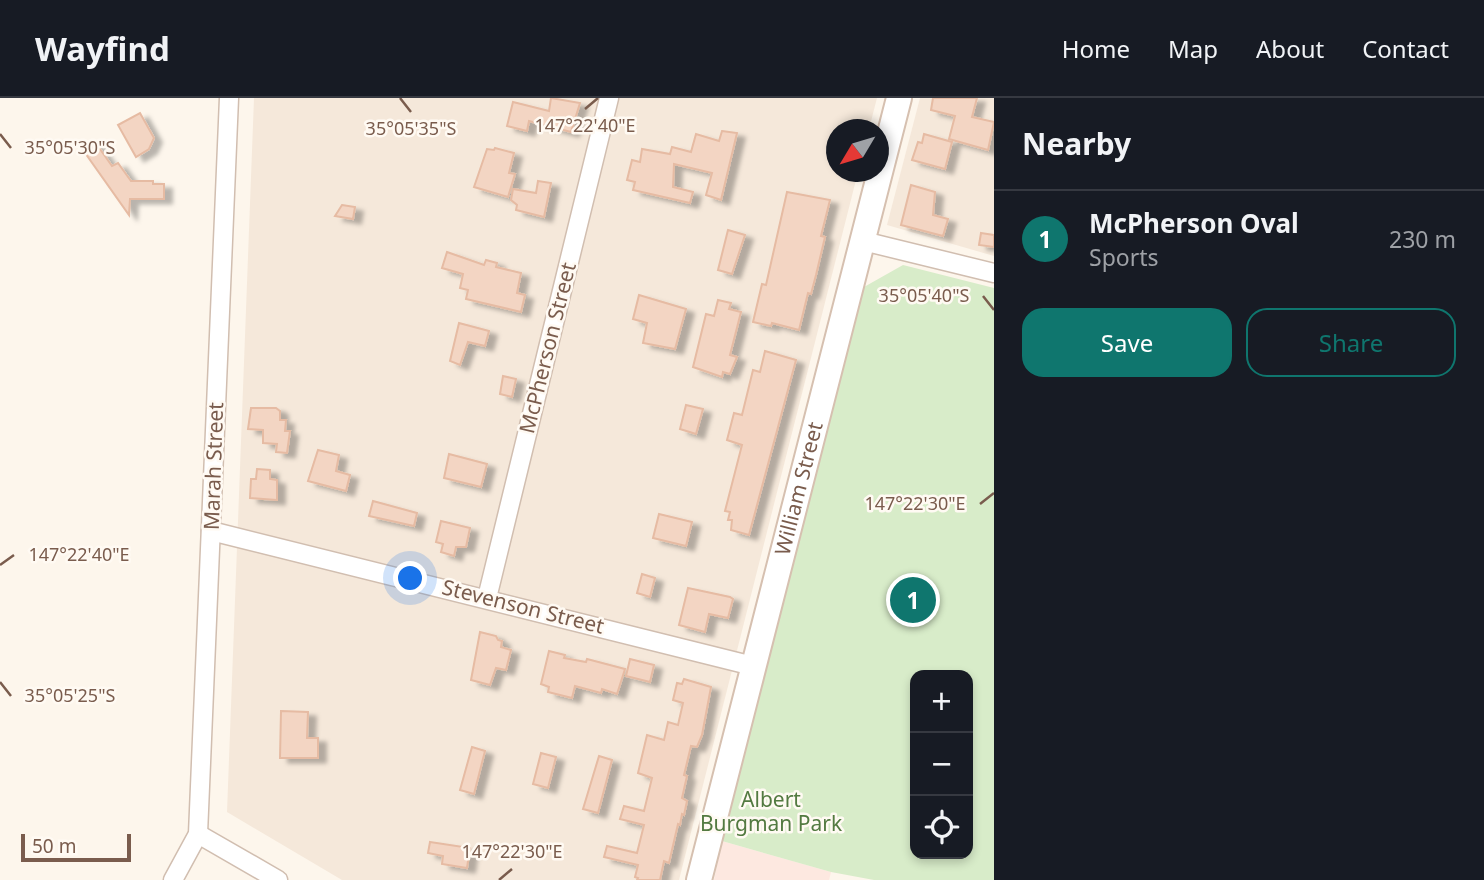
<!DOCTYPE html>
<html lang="en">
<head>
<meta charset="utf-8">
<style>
  body { margin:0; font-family:"Noto Sans",sans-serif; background:#20242c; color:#f1f3f6 }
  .controls { position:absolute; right:21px; bottom:21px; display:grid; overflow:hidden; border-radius:14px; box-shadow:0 4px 10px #0003 }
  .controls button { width:63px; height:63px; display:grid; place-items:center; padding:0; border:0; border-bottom:2px solid #363941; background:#171b24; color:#f1f3f6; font:35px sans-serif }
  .compass { position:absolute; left:826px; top:21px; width:63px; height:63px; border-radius:50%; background:#171b24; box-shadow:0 4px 10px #0003; rotate:232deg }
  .scale { position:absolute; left:21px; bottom:18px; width:110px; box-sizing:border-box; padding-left:7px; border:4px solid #7a5c4d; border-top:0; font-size:19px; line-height:24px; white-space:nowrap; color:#7a5c4d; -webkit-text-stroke:5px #fffaf3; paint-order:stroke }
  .you { position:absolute; left:411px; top:481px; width:24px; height:24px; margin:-18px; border:5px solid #fff; border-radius:50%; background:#1a73e8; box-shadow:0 0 0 10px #1a73e833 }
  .badge { display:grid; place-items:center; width:46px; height:46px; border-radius:50%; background:#0f766e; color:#fff; font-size:23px; font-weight:700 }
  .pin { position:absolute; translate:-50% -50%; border:4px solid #fff; box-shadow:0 2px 7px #0006 }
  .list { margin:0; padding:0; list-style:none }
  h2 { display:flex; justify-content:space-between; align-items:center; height:91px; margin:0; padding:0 28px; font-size:30px }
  h2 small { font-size:23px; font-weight:400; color:#9ea1a6 }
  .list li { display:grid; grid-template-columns:46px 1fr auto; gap:21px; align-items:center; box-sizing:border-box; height:98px; padding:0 28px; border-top:2px solid #363941 }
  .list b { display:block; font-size:26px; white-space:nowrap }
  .list p { margin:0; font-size:23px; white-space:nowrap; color:#9ea1a6 }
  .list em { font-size:23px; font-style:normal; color:#9ea1a6 }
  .actions { display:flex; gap:14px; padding:21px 28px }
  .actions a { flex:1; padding:16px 0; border:2px solid #0f766e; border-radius:21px; text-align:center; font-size:24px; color:#0f766e }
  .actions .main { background:#0f766e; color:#fff }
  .icon { flex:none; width:38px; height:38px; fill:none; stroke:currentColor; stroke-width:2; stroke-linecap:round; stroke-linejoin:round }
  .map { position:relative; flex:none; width:994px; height:782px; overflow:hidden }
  header { display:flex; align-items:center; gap:42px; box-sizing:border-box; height:98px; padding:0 35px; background:#171b24; border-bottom:2px solid #363941 }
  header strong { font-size:33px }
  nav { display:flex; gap:38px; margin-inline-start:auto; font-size:24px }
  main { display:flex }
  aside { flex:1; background:#171b24 }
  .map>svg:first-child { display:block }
  .residential { fill:#f5e8da }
  .commercial { fill:#fde8e0 }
  .green { fill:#d8ecc9; fill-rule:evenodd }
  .building { fill:#f3d5c3; stroke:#e6bba3; stroke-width:2; filter:url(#shadow) }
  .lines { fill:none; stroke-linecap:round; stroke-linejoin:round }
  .street-casing { stroke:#d1beb0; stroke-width:21 }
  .secondary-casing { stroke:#d6c0b0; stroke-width:28 }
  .street { stroke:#fff; stroke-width:18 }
  .secondary { stroke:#fff; stroke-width:24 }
  .ticks { fill:none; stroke:#7a5c4d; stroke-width:2.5 }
  .labels { text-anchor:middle; stroke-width:5; stroke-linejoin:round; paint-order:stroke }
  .street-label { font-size:21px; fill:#7a5c4d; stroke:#fffaf3 }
  .park-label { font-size:21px; fill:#537a41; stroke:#fffaf3 }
  .ticks-label { font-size:18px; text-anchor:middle; fill:#7a5c4d; stroke:#fffaf3; stroke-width:5; stroke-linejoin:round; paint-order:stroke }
</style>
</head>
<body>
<header>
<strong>Wayfind</strong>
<nav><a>Home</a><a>Map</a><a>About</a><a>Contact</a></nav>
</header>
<main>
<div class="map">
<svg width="994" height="782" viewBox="0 0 994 782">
  <defs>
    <filter id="shadow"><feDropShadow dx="8" dy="4.5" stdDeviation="2" flood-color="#0004"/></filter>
  </defs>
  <rect width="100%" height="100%" fill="#fdf6ec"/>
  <g class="residential">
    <path d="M 254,0 L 877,0 L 869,31 L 836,32 L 836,74 L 858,74 L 679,782 L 342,782 L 227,714 Z"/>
    <path d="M 920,0 L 994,0 L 994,158 L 887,127 Z"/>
  </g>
  <path class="commercial" d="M 722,743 L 831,774 L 829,782 L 714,782 Z"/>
  <path class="green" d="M 903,167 L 994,190 L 994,782 L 874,782 L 831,774 L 722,743 L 864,189 ZM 915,577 L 968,577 L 968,756 L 915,756 Z"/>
  <g class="building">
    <path d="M 551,0 L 580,5 L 571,34 L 529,23 L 527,33 L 507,28 L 513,4 L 549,13 Z"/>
    <path d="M 933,0 L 977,0 L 972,19 L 994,24 L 988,52 L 949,41 L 955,18 L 931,12 Z"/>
    <path d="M 140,15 L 154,40 L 149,51 L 136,59 L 118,27 Z"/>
    <path d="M 722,33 L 737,35 L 721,102 L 706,97 L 712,75 L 674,66 L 673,89 L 693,94 L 690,105 L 633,92 L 635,84 L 627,82 L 632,62 L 640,64 L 642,51 L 670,56 L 672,49 L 691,54 L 696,36 L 719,43 Z"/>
    <path d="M 924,36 L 952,44 L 945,71 L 912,62 L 918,44 L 922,45 Z"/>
    <path d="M 95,44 L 112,68 L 118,65 L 131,83 L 153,83 L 153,86 L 164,86 L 164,101 L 130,101 L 129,117 L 83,52 Z"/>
    <path d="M 495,50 L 514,55 L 509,75 L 515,76 L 508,99 L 474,89 L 487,51 L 494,52 Z"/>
    <path d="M 538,83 L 551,85 L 544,119 L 516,112 L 517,107 L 511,102 L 513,91 L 536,95 Z"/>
    <path d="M 911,87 L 935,94 L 933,117 L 948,121 L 943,138 L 901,127 Z"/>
    <path d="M 787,94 L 830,102 L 821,138 L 825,139 L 816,177 L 811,196 L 808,195 L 799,232 L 772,225 L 771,228 L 753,224 L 762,186 L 766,187 Z"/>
    <path d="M 342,107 L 355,109 L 353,121 L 335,118 Z"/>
    <path d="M 728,132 L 745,137 L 732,176 L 718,172 Z"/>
    <path d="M 981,135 L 994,137 L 994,149 L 979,147 Z"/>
    <path d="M 447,154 L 484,167 L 486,162 L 497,165 L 496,169 L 521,175 L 517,195 L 525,197 L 521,214 L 466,201 L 468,192 L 460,190 L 463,176 L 442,170 Z"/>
    <path d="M 639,197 L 686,211 L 675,251 L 643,245 L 647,225 L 633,221 Z"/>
    <path d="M 718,202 L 731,205 L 729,211 L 741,214 L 730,257 L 737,259 L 730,276 L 723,274 L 722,279 L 693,269 L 706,216 L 714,218 Z"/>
    <path d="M 459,225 L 489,233 L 485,248 L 468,244 L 460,267 L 450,263 Z"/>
    <path d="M 765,253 L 796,262 L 749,437 L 731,432 L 732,422 L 728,422 L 730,414 L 725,413 L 742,347 L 727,342 L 734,315 L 742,317 L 753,272 L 760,274 Z"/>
    <path d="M 503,278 L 516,281 L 512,299 L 500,296 Z"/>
    <path d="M 686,307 L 703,311 L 696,336 L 680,331 Z"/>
    <path d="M 251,310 L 276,310 L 280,313 L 280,322 L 286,322 L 285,333 L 290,333 L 287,355 L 276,354 L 277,346 L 263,345 L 263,332 L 248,331 Z"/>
    <path d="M 318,352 L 339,357 L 336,373 L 350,377 L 346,393 L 308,383 Z"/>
    <path d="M 449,356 L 487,366 L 481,389 L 444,380 Z"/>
    <path d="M 257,371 L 270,372 L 270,381 L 277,382 L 277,402 L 250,400 L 251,381 L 256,381 Z"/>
    <path d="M 373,403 L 417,415 L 414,428 L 369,418 Z"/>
    <path d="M 659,416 L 692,424 L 686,448 L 653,440 Z"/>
    <path d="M 441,423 L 470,430 L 466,449 L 456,449 L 454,458 L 441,454 L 443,446 L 436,444 Z"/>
    <path d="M 642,476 L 655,480 L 650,499 L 637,495 Z"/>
    <path d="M 688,490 L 730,499 L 733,501 L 728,520 L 709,516 L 705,534 L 679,527 Z"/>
    <path d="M 480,534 L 496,538 L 498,542 L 502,543 L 501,549 L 511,552 L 506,572 L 496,570 L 490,587 L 471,582 Z"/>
    <path d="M 549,553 L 565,557 L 564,560 L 586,564 L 587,561 L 625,571 L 617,596 L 602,591 L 601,595 L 575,588 L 572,600 L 548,594 L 549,589 L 541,586 Z"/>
    <path d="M 630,561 L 654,567 L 650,584 L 626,578 Z"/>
    <path d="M 684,581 L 711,589 L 702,637 L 697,649 L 691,648 L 684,677 L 687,678 L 682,700 L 687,703 L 684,717 L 682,716 L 680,727 L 678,726 L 669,765 L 664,763 L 660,782 L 637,782 L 638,780 L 635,779 L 638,767 L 604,759 L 607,748 L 637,755 L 644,727 L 620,721 L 624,708 L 644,713 L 652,680 L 638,675 L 647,637 L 664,642 L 668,624 L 678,627 L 683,605 L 673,602 L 677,585 L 682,586 Z"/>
    <path d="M 281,613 L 308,614 L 307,640 L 318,640 L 318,660 L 280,660 Z"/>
    <path d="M 472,649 L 485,653 L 474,696 L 460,692 Z"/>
    <path d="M 541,655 L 556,659 L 548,690 L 533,686 Z"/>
    <path d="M 599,658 L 612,662 L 598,715 L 583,711 Z"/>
    <path d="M 430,744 L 470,750 L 467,770 L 442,766 L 443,758 L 428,755 Z"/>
  </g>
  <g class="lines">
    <defs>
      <g id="street">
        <path d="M 863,143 L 994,175"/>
        <path d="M 211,433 L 753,568"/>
        <path d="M 487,500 L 609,0"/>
        <path d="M 198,736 L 278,782"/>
        <path d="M 173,782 L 198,736 L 229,0"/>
      </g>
      <g id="secondary">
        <path id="s1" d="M 699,782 L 899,0"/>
      </g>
    </defs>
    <use href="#street" class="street-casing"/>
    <use href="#secondary" class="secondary-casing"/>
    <use href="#street" class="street"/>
    <use href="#secondary" class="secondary"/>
  </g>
  <path class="ticks" d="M 400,0 L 411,14M 585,11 L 598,0M 0,36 L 11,50M 983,198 L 994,212M 980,406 L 994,395M 0,467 L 14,457M 0,584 L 11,598M 499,782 L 512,771"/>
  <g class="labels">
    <g class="street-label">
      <text transform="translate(548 250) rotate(-76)" y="7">McPherson Street</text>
      <text transform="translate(214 368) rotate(-88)" y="7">Marah Street</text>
      <text dy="7" stroke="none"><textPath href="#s1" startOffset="404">William Street</textPath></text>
      <text transform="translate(523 509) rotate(14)" y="7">Stevenson Street</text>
    </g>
    <g class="park-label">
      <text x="771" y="709">Albert<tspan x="771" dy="24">Burgman Park</tspan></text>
    </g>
  </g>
  <g class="ticks-label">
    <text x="585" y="34">147°22'40"E</text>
    <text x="411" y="37">35°05'35"S</text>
    <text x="70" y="56">35°05'30"S</text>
    <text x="924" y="204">35°05'40"S</text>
    <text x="915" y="412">147°22'30"E</text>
    <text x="79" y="463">147°22'40"E</text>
    <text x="70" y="604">35°05'25"S</text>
    <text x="512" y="760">147°22'30"E</text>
  </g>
</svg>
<div class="controls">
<button>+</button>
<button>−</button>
<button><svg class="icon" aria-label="locate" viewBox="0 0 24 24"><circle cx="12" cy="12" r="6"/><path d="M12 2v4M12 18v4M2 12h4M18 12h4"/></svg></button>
</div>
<svg class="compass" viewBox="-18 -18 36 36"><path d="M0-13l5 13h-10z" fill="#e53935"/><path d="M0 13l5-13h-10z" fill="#9ea1a6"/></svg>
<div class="scale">50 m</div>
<div class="you"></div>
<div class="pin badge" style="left:913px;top:502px">1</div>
</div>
<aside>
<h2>Nearby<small></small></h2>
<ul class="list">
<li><span class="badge">1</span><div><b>McPherson Oval</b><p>Sports</p></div><em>230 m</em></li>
</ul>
<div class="actions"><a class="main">Save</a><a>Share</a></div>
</aside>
</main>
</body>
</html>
